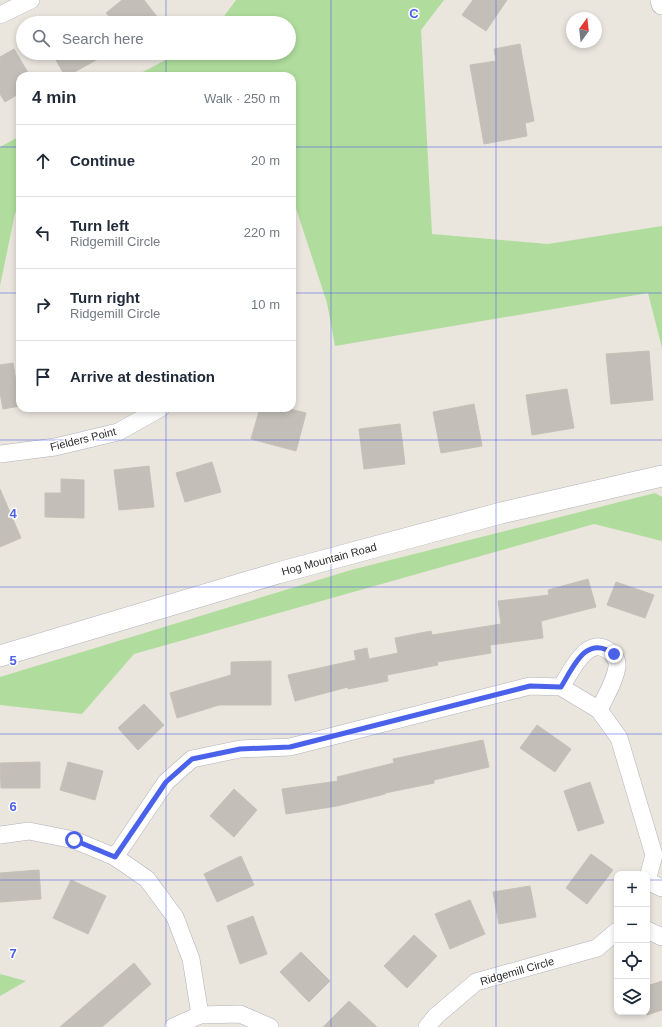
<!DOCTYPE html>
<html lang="en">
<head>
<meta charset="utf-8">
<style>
  body { margin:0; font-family:Arial,sans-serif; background:#f2f2f3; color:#1f2937 }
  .controls { position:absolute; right:12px; bottom:12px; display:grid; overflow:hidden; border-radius:8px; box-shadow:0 2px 6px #0003 }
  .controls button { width:36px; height:36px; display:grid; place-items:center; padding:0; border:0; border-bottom:1px solid #e0e1e3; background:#fff; color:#1f2937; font:20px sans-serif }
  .compass { position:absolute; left:566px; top:12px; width:36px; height:36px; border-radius:50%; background:#fff; box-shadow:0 2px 6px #0003; rotate:15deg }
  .stop { position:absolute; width:12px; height:12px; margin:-9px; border:3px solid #4a61ea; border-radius:50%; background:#fff }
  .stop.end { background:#4a61ea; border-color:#fff; box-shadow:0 1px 4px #0008 }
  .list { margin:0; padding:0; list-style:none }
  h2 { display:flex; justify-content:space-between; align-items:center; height:52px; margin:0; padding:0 16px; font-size:17px }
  h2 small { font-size:13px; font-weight:400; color:#747a83 }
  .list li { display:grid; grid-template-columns:26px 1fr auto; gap:12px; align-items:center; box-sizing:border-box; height:72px; padding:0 16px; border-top:1px solid #e0e1e3 }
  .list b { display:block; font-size:15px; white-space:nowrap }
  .list p { margin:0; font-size:13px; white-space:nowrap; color:#747a83 }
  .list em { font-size:13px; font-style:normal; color:#747a83 }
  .icon { flex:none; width:22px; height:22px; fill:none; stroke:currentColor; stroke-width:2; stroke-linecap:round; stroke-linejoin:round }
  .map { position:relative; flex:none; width:662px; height:1027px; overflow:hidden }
  .search { position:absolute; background:#fff; box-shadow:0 2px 6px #0003; left:16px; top:16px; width:280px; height:44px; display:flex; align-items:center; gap:10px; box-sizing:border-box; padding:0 14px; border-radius:22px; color:#747a83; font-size:15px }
  .panel { position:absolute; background:#fff; box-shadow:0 2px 6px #0003; left:16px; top:72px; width:280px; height:340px; border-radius:12px }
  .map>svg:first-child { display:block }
  .green { fill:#b0dd9d }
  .building { fill:#c3bfb8; stroke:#c6c1b6 }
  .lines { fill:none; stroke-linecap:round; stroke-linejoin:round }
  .minor-casing { stroke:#b0b2bc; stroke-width:18 }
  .tertiary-casing { stroke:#b0b2bc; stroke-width:22 }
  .minor { stroke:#fff; stroke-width:17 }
  .tertiary { stroke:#fff; stroke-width:21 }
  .route { stroke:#4a61ea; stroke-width:5 }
  .grid { fill:none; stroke:#4a61ea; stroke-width:1; stroke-opacity:0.55 }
  .labels { text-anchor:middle; stroke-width:3; stroke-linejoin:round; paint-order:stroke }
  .street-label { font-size:11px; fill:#292929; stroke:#fff }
  .grid-label { font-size:13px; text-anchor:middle; font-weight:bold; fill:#4a61ea; stroke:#fff; stroke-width:3; stroke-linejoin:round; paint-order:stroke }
</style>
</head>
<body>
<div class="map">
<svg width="662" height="1027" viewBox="0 0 662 1027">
  <rect width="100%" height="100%" fill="#eae5dd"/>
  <g class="green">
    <path d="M 236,0 L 444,0 L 421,30 L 432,234 L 548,244 L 662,226 L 662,348 L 648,293 L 335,346 L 327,303 L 292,196 L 292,76 L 135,76 L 179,53 L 289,53 L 289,23 L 219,23 Z"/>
    <path d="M 20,136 L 20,209 L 15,213 L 0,286 L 0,147 Z"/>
    <path d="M 655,493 L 662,497 L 662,541 L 594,524 L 134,654 L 82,714 L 0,705 L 0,677 L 351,570 Z"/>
    <path d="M 0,974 L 26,981 L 0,996 Z"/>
  </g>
  <g class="building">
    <path d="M 122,0 L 144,0 L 162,23 L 115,23 L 106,13 Z"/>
    <path d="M 473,0 L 507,0 L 486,31 L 462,15 Z"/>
    <path d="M 520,44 L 534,121 L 525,123 L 527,136 L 484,144 L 470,65 L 496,61 L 494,49 Z"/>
    <path d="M 14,49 L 30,76 L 20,76 L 20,93 L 5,102 L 0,94 L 0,57 Z"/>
    <path d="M 52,53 L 109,53 L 67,76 L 65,76 Z"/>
    <path d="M 649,351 L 653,400 L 611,404 L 606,354 Z"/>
    <path d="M 13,363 L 20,406 L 3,409 L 0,393 L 0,365 Z"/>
    <path d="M 567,389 L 574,428 L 532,435 L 526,395 Z"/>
    <path d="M 474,404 L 482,446 L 441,453 L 433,412 Z"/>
    <path d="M 260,408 L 286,408 L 306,413 L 296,451 L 251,439 Z"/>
    <path d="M 400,424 L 405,464 L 364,469 L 359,429 Z"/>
    <path d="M 212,462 L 221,492 L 185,502 L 176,473 Z"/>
    <path d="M 149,466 L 154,507 L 119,510 L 114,470 Z"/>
    <path d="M 61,479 L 84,480 L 84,518 L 45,517 L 45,493 L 61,493 Z"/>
    <path d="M 0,489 L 21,538 L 0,547 Z"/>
    <path d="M 588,579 L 596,607 L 541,621 L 543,638 L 490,645 L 491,653 L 437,662 L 438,665 L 387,675 L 388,681 L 348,689 L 348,687 L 295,701 L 288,675 L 356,660 L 354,651 L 367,648 L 369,659 L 398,653 L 395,638 L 431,631 L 432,635 L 501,624 L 498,601 L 549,595 L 548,590 Z"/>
    <path d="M 616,582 L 654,595 L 645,618 L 607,605 Z"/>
    <path d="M 271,661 L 271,705 L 219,705 L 177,718 L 170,693 L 231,675 L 231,662 Z"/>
    <path d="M 144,704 L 164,725 L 138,750 L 118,728 Z"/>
    <path d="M 537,725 L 571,749 L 555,772 L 520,748 Z"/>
    <path d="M 483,740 L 489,767 L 434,780 L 434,783 L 385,793 L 385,794 L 337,806 L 286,814 L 282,789 L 338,781 L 337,777 L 394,763 L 393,759 Z"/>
    <path d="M 40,762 L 40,788 L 1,788 L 0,763 Z"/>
    <path d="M 68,762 L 103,771 L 95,800 L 60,790 Z"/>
    <path d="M 590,782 L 604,823 L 578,831 L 564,791 Z"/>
    <path d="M 234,789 L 257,810 L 234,837 L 210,816 Z"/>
    <path d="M 591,854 L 613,870 L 587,904 L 566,888 Z"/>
    <path d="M 241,856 L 254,885 L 217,902 L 204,874 Z"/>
    <path d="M 39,870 L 41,899 L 0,902 L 0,873 Z"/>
    <path d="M 71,880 L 106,896 L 88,934 L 53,918 Z"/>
    <path d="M 530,886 L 536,917 L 499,924 L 493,892 Z"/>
    <path d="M 470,900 L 485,934 L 450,949 L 435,914 Z"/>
    <path d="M 253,916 L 267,954 L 240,964 L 227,926 Z"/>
    <path d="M 414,935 L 437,956 L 407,988 L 384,966 Z"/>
    <path d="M 301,952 L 330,981 L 309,1002 L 280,972 Z"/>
    <path d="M 134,963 L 151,984 L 109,1021 L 102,1027 L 60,1027 Z"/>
    <path d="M 662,981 L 662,1010 L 647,1015 L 647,986 Z"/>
    <path d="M 349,1001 L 377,1027 L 323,1027 Z"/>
  </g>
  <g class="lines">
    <defs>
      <g id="minor">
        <path d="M 0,15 L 31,0"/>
        <path d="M 0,454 L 55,447 L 118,432 L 161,408"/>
        <path d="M 561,687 C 571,672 587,634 609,651 C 614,655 618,661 617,667 C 615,682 605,697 599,710"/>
        <path d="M 0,835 L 29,831 L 74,840 L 115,857 L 147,879 L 175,917 L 191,959 L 200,1015"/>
        <path d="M 115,857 L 166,782 L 192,759 L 240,749 L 290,747 L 530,686 L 561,687 L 599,710 L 619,738 L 654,855 L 647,881"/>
        <path d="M 647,881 L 662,888"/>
        <path d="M 647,930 L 662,937"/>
        <path d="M 173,1027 L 200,1015 L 240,1014 L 270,1027"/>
        <path d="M 427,1027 L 436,1016 L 476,982 L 597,948 L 617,931"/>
      </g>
      <g id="tertiary">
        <path d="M 661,0 L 662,4"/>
        <path d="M 0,656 L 278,573 L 501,513 L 662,476"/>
      </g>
    </defs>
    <use href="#minor" class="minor-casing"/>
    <use href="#tertiary" class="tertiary-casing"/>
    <use href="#minor" class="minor"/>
    <use href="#tertiary" class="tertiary"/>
  </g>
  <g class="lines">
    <path class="route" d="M 74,840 L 115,857 L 166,782 L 192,759 L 240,749 L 290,747 L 530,686 L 561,687 C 574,666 586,634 614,654"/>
  </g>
  <path class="grid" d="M 166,0 L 166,23M 331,0 L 331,1027M 496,0 L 496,1027M 166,53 L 166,76M 0,147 L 20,147M 292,147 L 662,147M 0,293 L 20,293M 292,293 L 662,293M 166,408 L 166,1027M 0,440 L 662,440M 0,587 L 662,587M 0,734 L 662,734M 0,880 L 617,880M 647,880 L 662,880"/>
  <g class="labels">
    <g class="street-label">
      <text transform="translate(83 439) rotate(-14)" y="4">Fielders Point</text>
      <text transform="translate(329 559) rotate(-15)" y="4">Hog Mountain Road</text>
      <text transform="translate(517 971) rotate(-16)" y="4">Ridgemill Circle</text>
    </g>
  </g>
  <g class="grid-label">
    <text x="414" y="18">C</text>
    <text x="13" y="518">4</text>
    <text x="13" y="665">5</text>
    <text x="13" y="811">6</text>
    <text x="13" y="958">7</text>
  </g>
</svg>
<div class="controls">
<button>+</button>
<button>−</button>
<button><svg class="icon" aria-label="locate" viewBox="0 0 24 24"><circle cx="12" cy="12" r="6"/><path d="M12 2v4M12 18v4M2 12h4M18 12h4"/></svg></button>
<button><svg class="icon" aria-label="layers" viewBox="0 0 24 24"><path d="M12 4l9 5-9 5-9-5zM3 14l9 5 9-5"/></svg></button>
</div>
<svg class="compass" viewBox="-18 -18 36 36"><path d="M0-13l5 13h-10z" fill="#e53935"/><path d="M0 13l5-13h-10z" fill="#747a83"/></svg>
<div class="stop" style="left:74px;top:840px"></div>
<div class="stop end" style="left:614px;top:654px"></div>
<div class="search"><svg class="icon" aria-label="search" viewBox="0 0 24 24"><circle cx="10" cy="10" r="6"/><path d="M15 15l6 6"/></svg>Search here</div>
<section class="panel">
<h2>4 min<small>Walk · 250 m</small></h2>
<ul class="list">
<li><svg class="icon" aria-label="ahead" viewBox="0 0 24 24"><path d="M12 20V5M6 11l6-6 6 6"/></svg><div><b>Continue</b></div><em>20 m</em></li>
<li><svg class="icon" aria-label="left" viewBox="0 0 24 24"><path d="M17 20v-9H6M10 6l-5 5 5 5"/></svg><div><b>Turn left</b><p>Ridgemill Circle</p></div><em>220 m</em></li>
<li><svg class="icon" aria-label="right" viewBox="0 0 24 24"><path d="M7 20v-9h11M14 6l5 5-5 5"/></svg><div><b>Turn right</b><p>Ridgemill Circle</p></div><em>10 m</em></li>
<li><svg class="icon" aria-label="arrive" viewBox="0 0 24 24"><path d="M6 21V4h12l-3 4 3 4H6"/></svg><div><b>Arrive at destination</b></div></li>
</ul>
</section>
</div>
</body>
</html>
